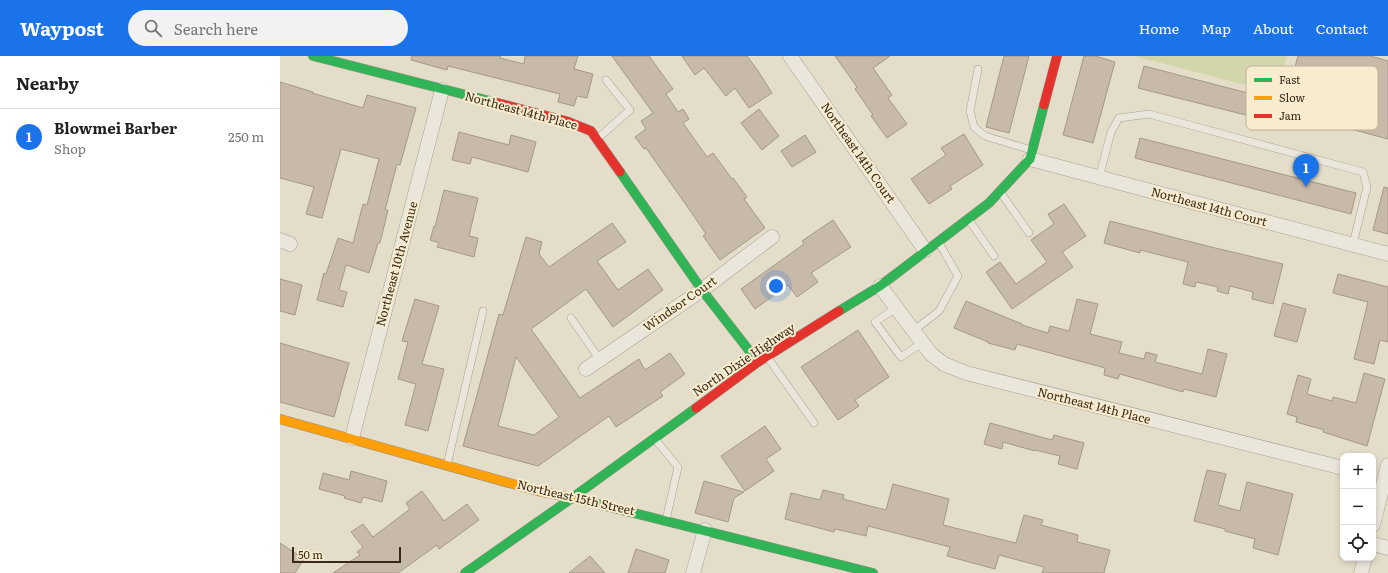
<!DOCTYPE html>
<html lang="en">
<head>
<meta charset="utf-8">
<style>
  body { margin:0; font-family:Literata,serif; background:#f2f2f2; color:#222 }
  .controls { position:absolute; right:12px; bottom:12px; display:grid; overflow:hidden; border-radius:8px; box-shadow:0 2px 6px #0003 }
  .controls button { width:36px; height:36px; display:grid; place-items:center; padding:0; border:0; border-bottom:1px solid #e0e0e0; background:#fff; color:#222; font:20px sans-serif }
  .scale { position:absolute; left:12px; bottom:10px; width:109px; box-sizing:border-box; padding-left:4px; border:2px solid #37291b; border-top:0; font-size:11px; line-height:14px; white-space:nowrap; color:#37291b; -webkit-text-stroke:3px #f7eccd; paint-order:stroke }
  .you { position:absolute; left:496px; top:230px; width:14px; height:14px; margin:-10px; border:3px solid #fff; border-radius:50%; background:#1a73e8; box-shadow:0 0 0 6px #1a73e833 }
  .badge { display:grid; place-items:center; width:26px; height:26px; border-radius:50%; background:#1a73e8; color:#fff; font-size:13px; font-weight:700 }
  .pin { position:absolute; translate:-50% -33px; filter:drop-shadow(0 1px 2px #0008) }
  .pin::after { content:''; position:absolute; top:21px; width:14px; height:12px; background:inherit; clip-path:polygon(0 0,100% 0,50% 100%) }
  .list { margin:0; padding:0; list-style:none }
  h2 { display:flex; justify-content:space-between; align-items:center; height:52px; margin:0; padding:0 16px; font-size:17px }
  h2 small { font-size:13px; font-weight:400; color:#767676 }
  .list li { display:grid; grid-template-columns:26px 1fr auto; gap:12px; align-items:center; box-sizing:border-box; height:56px; padding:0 16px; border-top:1px solid #e0e0e0 }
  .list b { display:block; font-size:15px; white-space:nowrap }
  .list p { margin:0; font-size:13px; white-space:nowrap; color:#767676 }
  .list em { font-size:13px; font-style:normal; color:#767676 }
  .icon { flex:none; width:22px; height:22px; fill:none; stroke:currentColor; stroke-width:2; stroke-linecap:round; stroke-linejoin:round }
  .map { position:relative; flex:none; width:1108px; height:517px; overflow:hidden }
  header { display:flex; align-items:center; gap:24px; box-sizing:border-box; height:56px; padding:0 20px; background:#1a73e8; color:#fff }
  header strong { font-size:19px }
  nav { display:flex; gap:22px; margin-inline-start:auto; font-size:14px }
  .search { width:280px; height:36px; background:#f2f2f2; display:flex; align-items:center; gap:10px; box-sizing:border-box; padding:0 14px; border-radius:22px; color:#767676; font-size:15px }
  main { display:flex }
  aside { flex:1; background:#fff }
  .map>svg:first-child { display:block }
  .green { fill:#d3d5aa }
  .building { fill:#c8baa9; stroke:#a49889; fill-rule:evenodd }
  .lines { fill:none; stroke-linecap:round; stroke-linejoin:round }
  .lane-casing { stroke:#a8a193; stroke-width:8 }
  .street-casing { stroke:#a8a193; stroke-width:15 }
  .fast-casing { stroke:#989183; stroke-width:10 }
  .slow-casing { stroke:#989183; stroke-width:10 }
  .jam-casing { stroke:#989183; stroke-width:10 }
  .lane { stroke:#ebe6db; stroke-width:7 }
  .street { stroke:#ebe6db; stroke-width:14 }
  .fast { stroke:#30b455; stroke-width:9 }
  .slow { stroke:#ff9f0a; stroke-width:9 }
  .jam { stroke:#e5322d; stroke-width:9 }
  .labels { text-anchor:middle; stroke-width:4; stroke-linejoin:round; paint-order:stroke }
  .street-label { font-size:12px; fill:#37291b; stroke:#f7eccd }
  .key { fill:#f7eccd; stroke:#bdb298; stroke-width:1 }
  .key-label { font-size:11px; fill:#37291b }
</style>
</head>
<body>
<header>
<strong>Waypost</strong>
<div class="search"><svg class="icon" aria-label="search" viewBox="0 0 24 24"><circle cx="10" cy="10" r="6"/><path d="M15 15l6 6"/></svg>Search here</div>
<nav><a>Home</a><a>Map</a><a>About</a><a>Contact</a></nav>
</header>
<main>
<aside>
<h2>Nearby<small></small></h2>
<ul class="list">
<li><span class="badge">1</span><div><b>Blowmei Barber</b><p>Shop</p></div><em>250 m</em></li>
</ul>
</aside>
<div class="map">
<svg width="1108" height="517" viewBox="0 0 1108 517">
  <rect width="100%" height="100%" fill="#e4ddc9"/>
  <path class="green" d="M 854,0 L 1007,0 L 997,37 Z"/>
  <g class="building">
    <path d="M 132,0 L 221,0 L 220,2 L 244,8 L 245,0 L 298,0 L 294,13 L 313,18 L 307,42 L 297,40 L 294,50 L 278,46 L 280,38 L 168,10 L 167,14 L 131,4 Z"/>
    <path d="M 332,0 L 369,0 L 393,33 L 386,38 L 398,56 L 403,53 L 409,63 L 403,67 L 427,101 L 433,97 L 452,123 L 453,122 L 467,141 L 464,143 L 485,172 L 440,204 L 423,180 L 426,178 L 409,153 L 366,92 L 364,93 L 355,81 L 366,73 L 361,65 L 373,57 Z"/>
    <path d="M 402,0 L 467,0 L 478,15 L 492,37 L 469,52 L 455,32 L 446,40 L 424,12 L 415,19 Z"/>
    <path d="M 555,0 L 610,0 L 593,12 L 612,39 L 608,42 L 627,68 L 607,82 L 591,60 L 593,59 L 575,33 L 577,31 Z"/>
    <path d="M 724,0 L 749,0 L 729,77 L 706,71 Z"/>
    <path d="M 804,0 L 815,0 L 835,6 L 813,87 L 783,79 Z"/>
    <path d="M 1018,0 L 1091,0 L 1108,5 L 1108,83 L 1003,55 Z"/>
    <path d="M 864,10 L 987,42 L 982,63 L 858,32 Z"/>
    <path d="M 0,26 L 33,36 L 32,37 L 83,52 L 87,39 L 136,52 L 120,109 L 117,108 L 105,154 L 108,154 L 100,187 L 98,187 L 89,217 L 66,209 L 59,234 L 67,236 L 63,251 L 37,244 L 44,217 L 46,218 L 58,182 L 73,187 L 83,148 L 87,149 L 99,103 L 61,93 L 42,162 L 26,158 L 34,131 L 0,122 Z"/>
    <path d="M 479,53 L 499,80 L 482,94 L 461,67 Z"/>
    <path d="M 179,76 L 229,89 L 231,79 L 256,86 L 248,116 L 192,101 L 190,108 L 172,104 Z"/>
    <path d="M 684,78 L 703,109 L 670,130 L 672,133 L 649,148 L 631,123 L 666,99 L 661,92 Z"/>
    <path d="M 525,79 L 536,96 L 512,111 L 501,95 Z"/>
    <path d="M 860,82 L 1076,137 L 1071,158 L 855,102 Z"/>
    <path d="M 1104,131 L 1108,132 L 1108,178 L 1093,174 Z"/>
    <path d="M 164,134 L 198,142 L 189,180 L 198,182 L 194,201 L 157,191 L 159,187 L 150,184 L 154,170 L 155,171 Z"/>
    <path d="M 784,148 L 806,180 L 782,196 L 793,211 L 732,253 L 706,216 L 720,206 L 736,228 L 767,206 L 751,184 L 774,168 L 768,158 Z"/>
    <path d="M 553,164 L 571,191 L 531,217 L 538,226 L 517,241 L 508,229 L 475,253 L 461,233 L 524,188 L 522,185 Z"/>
    <path d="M 830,165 L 927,190 L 1003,208 L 993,248 L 972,243 L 973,236 L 950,230 L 948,238 L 937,235 L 938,231 L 916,226 L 915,231 L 903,228 L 908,206 L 860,194 L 860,197 L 824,187 Z"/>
    <path d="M 332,167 L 346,186 L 317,205 L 338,234 L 368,213 L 383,234 L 333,271 L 306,233 L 251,273 L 300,342 L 359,303 L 365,314 L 390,297 L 405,318 L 380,336 L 383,340 L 336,371 L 329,360 L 258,410 L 183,390 L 219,258 L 223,259 L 246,181 L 262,186 L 259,198 L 269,211 ZM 236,301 L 279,361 L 254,379 L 218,370 Z"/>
    <path d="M 1058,218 L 1108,231 L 1108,286 L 1100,284 L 1094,308 L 1074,303 L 1088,246 L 1053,237 Z"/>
    <path d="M 0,223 L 22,229 L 15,259 L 0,255 Z"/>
    <path d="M 135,243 L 159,250 L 142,308 L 164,313 L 148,375 L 125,369 L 136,328 L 118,323 L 128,286 L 122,285 Z"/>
    <path d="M 797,243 L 818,248 L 810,278 L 842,286 L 839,297 L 864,303 L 866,296 L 877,299 L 875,306 L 922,318 L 928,293 L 947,298 L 936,341 L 904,333 L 903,336 L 840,318 L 838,323 L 824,319 L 825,312 L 737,288 L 735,294 L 708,287 L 708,286 L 674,272 L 686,245 L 742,268 L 742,269 L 768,277 L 770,270 L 789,275 Z"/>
    <path d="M 1003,247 L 1026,253 L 1017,286 L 994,280 Z"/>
    <path d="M 578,274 L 609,321 L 575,344 L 579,350 L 558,364 L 521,311 Z"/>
    <path d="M 0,287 L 69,307 L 54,361 L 0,346 Z"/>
    <path d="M 1084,317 L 1105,323 L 1087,390 L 1043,376 L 1044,374 L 1016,366 L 1017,361 L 1007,358 L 1018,319 L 1031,323 L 1027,338 L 1052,345 L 1053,341 L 1076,347 Z"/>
    <path d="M 710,367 L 772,384 L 774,379 L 804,387 L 797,413 L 778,408 L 780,400 L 755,394 L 755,395 L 723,386 L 722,393 L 704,388 Z"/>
    <path d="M 485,370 L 501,393 L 486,403 L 494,415 L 465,435 L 441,400 Z"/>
    <path d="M 927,414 L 946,418 L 938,449 L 960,455 L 967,426 L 1013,438 L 998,499 L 973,492 L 975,483 L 945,475 L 945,473 L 914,465 Z"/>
    <path d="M 71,415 L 107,425 L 102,446 L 83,441 L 81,447 L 64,442 L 65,440 L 39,433 L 43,417 L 69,424 Z"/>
    <path d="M 424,425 L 464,436 L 454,442 L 448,466 L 415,457 Z"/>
    <path d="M 613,428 L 669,443 L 663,469 L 707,480 L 736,487 L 744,459 L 763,464 L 761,469 L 798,479 L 797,486 L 830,494 L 824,517 L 762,517 L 764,511 L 719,499 L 715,513 L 667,500 L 670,491 L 588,470 L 586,480 L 555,473 L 554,476 L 505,463 L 511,437 L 540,444 L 543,434 L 564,439 L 563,443 L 606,454 Z"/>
    <path d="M 142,435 L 164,465 L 187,448 L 199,464 L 159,493 L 157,489 L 118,517 L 53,517 L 80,499 L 77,496 L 83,491 L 71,476 L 83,468 L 93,481 L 130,453 L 126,447 Z"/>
    <path d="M 0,487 L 24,503 L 15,517 L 0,517 Z"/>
    <path d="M 356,493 L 389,504 L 385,517 L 348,517 Z"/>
    <path d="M 310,500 L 325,517 L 289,517 Z"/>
  </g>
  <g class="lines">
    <defs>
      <g id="lane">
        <path d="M 698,13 L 690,55 L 694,71 L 705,80 L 751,94"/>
        <path d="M 317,83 L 350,54 L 326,24"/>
        <path d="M 819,122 L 831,76 L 839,62 L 869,58 L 1083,116 L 1087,131 L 1073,188"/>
        <path d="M 721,137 L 749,177"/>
        <path d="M 689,164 L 714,200"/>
        <path d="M 616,252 L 595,266 L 621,301 L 642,287"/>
        <path d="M 291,262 L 320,304"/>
        <path d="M 633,275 L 659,255 L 678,220 L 659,187"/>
        <path d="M 488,302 L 534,367"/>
        <path d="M 374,382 L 398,411 L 386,464"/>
        <path d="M 167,409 L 203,255"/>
      </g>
      <g id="street">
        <path d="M 510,0 L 645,194"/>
        <path d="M 750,103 L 1108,198"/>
        <path d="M 0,184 L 10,188"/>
        <path d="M 600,230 L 651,298 L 664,308 L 686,317 L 1063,412"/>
        <path d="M 306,313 L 422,234 L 492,181"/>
        <path d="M 72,382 L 162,34"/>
        <path d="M 1093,469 L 1108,409"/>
        <path d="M 1093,488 L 1108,492"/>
        <path d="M 413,517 L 425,474"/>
        <path d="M 1081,517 L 1085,502"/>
      </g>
      <g id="fast">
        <path d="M 33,0 L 214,46"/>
        <path d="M 340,116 L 422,234 L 478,306"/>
        <path d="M 559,255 L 600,230 L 709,147 L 750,103 L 764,49"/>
        <path d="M 302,444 L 593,517"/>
        <path d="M 185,517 L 292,442 L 416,352"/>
      </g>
      <path id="slow" d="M 0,363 L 258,435 L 302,444"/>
      <g id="jam">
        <path d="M 214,46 L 286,65 L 311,75 L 340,116"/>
        <path d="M 764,49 L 777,0"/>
        <path d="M 416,352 L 478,306 L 559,255"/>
      </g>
    </defs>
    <use href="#lane" class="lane-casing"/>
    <use href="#street" class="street-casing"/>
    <use href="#fast" class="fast-casing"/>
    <use href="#slow" class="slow-casing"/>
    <use href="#jam" class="jam-casing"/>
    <use href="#lane" class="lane"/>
    <use href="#street" class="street"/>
    <use href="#fast" class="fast"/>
    <use href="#slow" class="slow"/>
    <use href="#jam" class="jam"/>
  </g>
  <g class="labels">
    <g class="street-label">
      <text transform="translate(241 55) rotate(15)" y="4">Northeast 14th Place</text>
      <text transform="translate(578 97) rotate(55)" y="4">Northeast 14th Court</text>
      <text transform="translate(929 151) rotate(15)" y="4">Northeast 14th Court</text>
      <text transform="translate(117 208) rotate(-75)" y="4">Northeast 10th Avenue</text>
      <text transform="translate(400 248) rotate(-35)" y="4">Windsor Court</text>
      <text transform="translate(464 304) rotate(-34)" y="4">North Dixie Highway</text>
      <text transform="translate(814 350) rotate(14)" y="4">Northeast 14th Place</text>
      <text transform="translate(296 442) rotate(13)" y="4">Northeast 15th Street</text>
    </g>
  </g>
  <rect x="966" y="10" width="132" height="64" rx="6" class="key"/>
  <rect x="974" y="22" width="18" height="4" fill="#30b455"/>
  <rect x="974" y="40" width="18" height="4" fill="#ff9f0a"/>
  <rect x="974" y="58" width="18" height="4" fill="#e5322d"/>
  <g class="key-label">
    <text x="999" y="28">Fast</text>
    <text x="999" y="46">Slow</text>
    <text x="999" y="64">Jam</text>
  </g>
</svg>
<div class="controls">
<button>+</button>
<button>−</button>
<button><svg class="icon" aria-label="locate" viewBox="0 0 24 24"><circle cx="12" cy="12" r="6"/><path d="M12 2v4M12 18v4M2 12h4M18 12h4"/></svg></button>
</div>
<div class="scale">50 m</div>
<div class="you"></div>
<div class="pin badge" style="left:1026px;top:131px">1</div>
</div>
</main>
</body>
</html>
